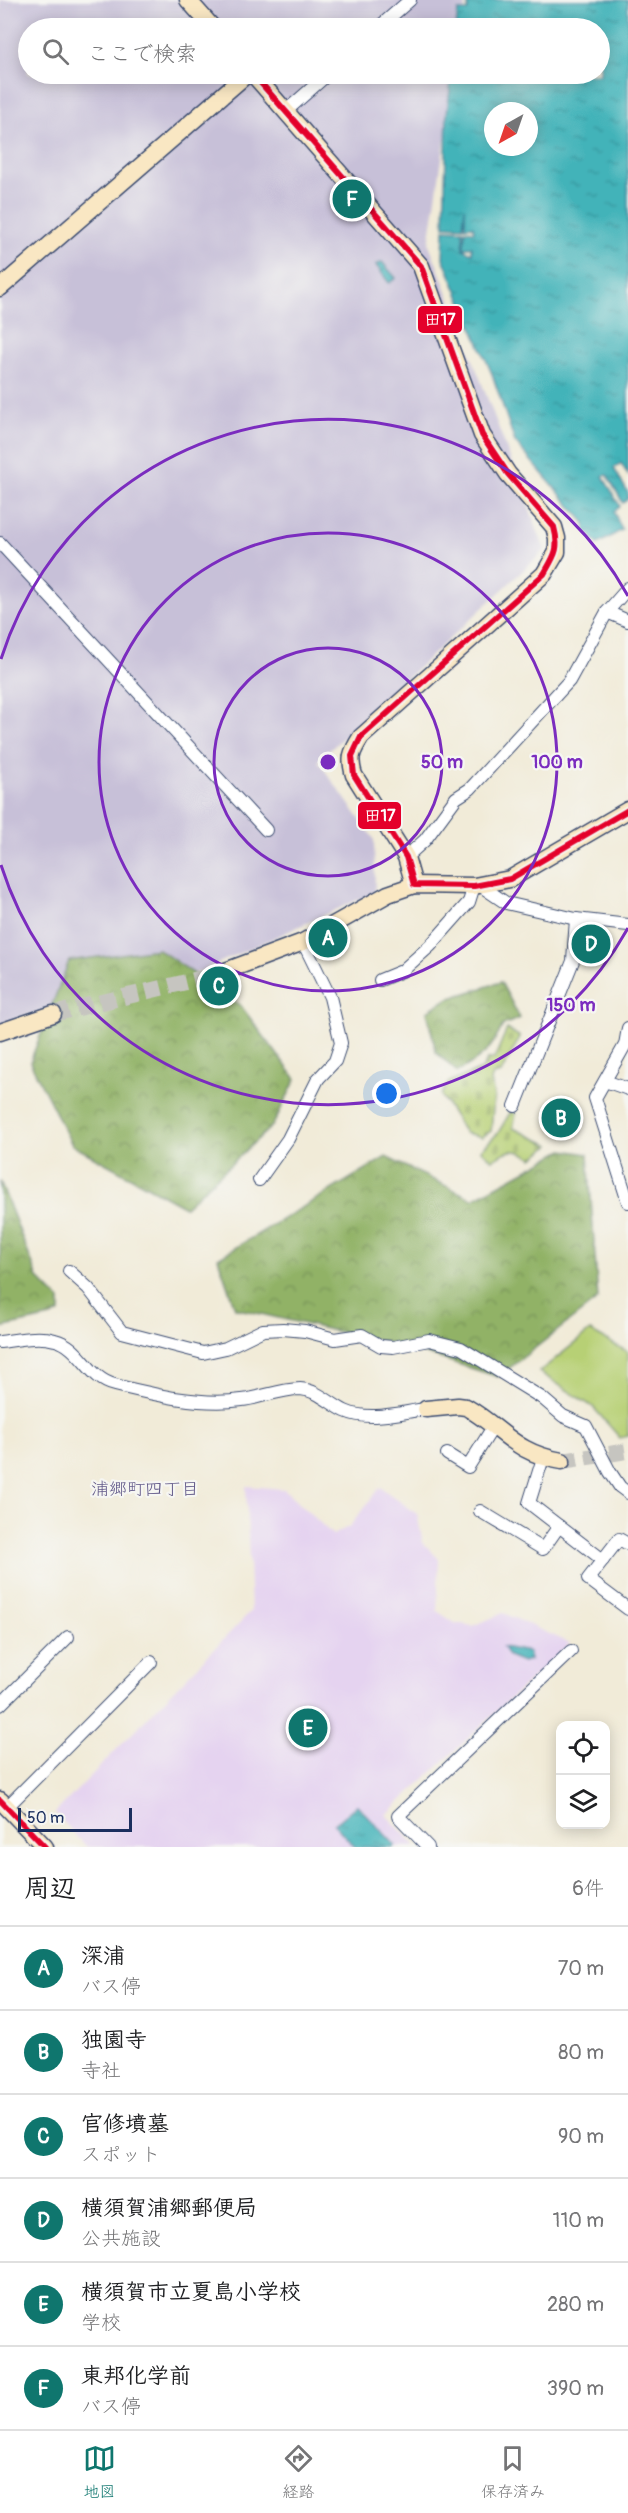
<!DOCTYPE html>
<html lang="ja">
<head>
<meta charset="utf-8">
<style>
  body { margin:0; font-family:Pangolin,"Klee One",sans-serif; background:#f6f6f6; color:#202124 }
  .controls { position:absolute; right:18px; bottom:18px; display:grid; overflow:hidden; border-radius:12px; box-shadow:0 3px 15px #0003 }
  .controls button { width:54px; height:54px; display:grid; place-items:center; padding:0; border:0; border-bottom:2px solid #e0e0e0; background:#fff; color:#202124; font:30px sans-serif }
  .compass { position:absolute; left:484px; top:102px; width:54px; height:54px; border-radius:50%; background:#fff; box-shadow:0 3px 15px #0003; rotate:220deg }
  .scale { position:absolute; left:18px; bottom:15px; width:114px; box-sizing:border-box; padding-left:6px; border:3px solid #1b2f5e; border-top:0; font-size:16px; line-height:21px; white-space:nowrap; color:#1b2f5e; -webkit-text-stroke:4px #f6f6f2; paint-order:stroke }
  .you { position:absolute; left:387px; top:1094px; width:21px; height:21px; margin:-15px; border:4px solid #fff; border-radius:50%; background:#1a73e8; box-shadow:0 0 0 9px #1a73e833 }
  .badge { display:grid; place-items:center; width:39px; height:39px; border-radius:50%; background:#0f766e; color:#fff; font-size:20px; font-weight:700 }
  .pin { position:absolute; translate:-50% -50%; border:3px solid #fff; box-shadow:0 2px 6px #0006 }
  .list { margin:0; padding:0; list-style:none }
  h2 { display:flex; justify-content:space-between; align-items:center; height:78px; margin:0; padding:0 24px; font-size:26px }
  h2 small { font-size:20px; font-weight:400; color:#757577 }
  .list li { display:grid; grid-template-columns:39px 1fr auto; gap:18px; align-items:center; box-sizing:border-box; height:84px; padding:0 24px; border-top:2px solid #e0e0e0 }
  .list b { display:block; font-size:22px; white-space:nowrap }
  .list p { margin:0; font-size:20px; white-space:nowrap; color:#757577 }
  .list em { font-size:20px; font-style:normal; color:#757577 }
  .icon { flex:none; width:33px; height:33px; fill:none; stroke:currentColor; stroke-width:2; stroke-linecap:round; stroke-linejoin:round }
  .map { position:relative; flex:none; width:628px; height:1847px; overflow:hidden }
  .search { position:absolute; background:#fff; box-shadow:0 3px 15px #0003; left:18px; right:18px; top:18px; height:66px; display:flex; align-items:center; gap:15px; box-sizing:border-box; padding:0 21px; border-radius:33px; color:#757577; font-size:22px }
  .sheet { height:582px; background:#fff }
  nav { display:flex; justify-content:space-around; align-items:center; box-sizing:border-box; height:84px; border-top:2px solid #e0e0e0; background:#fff; font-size:16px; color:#757577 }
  nav a { display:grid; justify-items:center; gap:3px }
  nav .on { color:#0f766e }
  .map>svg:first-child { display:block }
  .built { fill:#e5d3f0 }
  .industrial { fill:#c7c0d8 }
  .forest { fill:url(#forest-crowns); stroke:#567062; stroke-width:1.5 }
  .cemetery { fill:url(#cemetery-stones); stroke:#69806a; stroke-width:1.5 }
  .park { fill:#b7d075; stroke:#69806a; stroke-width:1.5 }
  .water { fill:url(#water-ripples); stroke:#2e718c; stroke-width:1.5; fill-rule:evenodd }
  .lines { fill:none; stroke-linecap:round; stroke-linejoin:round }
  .secondary-tunnel { stroke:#c6c5c0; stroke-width:16; stroke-dasharray:16 8; stroke-linecap:butt }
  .street-casing { stroke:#3b4b70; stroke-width:14 }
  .secondary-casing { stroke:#3b4b70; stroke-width:19 }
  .street { stroke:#fff; stroke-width:12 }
  .secondary { stroke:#f9e7c3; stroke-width:16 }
  .bus-1-casing { stroke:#f6f6f2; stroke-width:10 }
  .bus-1 { stroke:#e4002b; stroke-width:6 }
  .ring { fill:none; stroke:#7b2cbf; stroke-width:3 }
  .labels { text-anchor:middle; stroke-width:4.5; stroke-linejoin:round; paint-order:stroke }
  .neighbourhood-label { font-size:18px; fill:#625989; stroke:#f6f6f2 }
  .centre { fill:#7b2cbf; stroke:#f6f6f2; stroke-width:3 }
  .ring-label { font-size:18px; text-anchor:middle; font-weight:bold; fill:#7b2cbf; stroke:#f6f6f2; stroke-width:4.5; stroke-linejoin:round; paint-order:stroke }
  .line-badge { stroke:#f6f6f2; stroke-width:2 }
  .badge-label { font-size:16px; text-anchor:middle; font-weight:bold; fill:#fff }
</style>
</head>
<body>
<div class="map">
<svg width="628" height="1847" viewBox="0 0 628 1847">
  <defs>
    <pattern id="forest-crowns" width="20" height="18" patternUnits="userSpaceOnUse" patternTransform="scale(1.5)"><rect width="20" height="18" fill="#91b266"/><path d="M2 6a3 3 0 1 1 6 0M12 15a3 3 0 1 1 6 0" fill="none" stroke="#769157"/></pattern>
    <pattern id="cemetery-stones" width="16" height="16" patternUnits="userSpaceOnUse" patternTransform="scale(1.5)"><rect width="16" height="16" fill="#b7d075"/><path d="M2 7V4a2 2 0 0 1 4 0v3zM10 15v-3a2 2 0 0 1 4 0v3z" fill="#9db368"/></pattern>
    <pattern id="water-ripples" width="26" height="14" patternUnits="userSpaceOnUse" patternTransform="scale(1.5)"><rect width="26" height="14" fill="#42b3b9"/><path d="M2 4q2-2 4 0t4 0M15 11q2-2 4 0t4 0" fill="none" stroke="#36929a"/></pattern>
  </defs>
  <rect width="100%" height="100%" fill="#f6f6f2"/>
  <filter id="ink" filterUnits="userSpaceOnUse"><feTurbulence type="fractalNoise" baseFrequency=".0167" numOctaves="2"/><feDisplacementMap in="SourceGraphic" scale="12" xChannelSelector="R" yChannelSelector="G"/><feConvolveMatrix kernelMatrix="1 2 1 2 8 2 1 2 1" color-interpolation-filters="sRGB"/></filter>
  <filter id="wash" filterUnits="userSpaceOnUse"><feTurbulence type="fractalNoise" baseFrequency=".008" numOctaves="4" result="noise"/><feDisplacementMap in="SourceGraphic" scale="24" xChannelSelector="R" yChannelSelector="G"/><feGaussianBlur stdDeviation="1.35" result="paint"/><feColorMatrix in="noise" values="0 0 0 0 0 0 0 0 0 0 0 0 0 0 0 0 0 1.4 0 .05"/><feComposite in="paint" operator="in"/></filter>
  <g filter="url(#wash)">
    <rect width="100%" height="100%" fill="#f1ebd8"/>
    <path class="built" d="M 246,1486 L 284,1489 L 333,1535 L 350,1526 L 380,1487 L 417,1514 L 423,1543 L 439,1559 L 437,1611 L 455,1623 L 473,1626 L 503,1613 L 570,1643 L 386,1815 L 415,1845 L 412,1847 L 87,1847 L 55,1813 L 251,1611 Z"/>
    <path class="industrial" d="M 0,0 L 466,0 L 462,28 L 28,28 L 28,74 L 455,74 L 429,244 L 545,550 L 318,761 L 374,839 L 375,892 L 201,971 L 20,1017 L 0,1025 Z"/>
    <g class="forest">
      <path d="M 158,949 L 241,1006 L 296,1079 L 273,1125 L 185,1207 L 72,1145 L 30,1062 L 69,961 Z"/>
      <path d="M 501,982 L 520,1018 L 503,1025 C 491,1051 482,1058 457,1072 L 436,1052 L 427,1011 L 447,999 Z"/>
      <path d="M 563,1150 L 588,1154 L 598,1299 L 498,1377 L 405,1347 L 235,1308 L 218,1258 L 386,1157 L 473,1199 Z"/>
      <path d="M 0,1181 L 38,1278 L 60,1300 L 60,1312 L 51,1317 L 0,1328 Z"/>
    </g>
    <g class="cemetery">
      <path d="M 507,1029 L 520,1037 L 501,1073 L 493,1075 L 491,1080 L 494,1096 L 491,1131 L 482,1137 L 465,1133 L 441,1095 L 449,1082 L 482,1069 L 488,1059 L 494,1059 Z"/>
      <path d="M 511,1111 L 516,1114 L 513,1128 L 550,1145 L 533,1158 C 516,1148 509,1148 492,1160 L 481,1150 L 498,1133 Z"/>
    </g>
    <path class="park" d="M 590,1331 L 628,1352 L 628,1436 L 620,1438 L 593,1407 L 539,1372 Z"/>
    <g class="water">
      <path d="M 468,0 L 628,0 L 628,475 L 621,463 L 614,468 L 628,493 L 628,499 L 623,503 L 607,475 L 603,476 L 620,506 L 614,512 L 622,530 L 598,544 L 585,530 L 585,523 L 515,442 L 492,374 L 443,258 L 444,229 L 463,230 L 463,249 L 472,253 L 472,246 L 464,249 L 465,230 L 474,231 L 473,226 L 465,227 L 465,207 L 463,227 L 444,226 L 447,114 L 452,74 L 600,74 L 600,28 L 456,28 L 458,11 L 468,11 ZM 493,111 L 529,111 L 529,147 L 493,147 Z"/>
      <path d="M 382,262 L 396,278 L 389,283 L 376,265 Z"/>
      <path d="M 503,1647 L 528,1652 L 530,1660 L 523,1662 L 508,1656 Z"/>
      <path d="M 357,1805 L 395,1845 L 393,1847 L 355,1847 L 334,1824 Z"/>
    </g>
  </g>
  <g filter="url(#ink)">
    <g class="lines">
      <g class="secondary-tunnel">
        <path d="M 53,1014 L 215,975"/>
        <path d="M 562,1461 L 628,1451"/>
      </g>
      <defs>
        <g id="street">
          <path d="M 378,28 L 410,0"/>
          <path d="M 286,111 L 328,74"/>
          <path d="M 0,543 L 266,830"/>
          <path d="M 607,612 L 628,621"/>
          <path d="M 406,857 L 425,840 L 456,798 L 470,789 L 569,681 L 607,612 L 628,588"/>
          <path d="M 481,886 L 506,903 L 576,919 L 628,925"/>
          <path d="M 380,980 L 402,971 L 430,946 L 469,902 L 474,886"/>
          <path d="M 628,1028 L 625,1045 L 595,1098 L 628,1202"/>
          <path d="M 605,1081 L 628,1089"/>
          <path d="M 515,1106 L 573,961 L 576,919"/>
          <path d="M 259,1180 L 288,1139 L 318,1079 L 335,1061 L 341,1043 L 330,997 L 303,942"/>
          <path d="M 69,1271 L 88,1288 L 122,1332 L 203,1353 L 226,1348 L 263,1330 L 283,1329 L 305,1331 L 335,1339 L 362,1335 L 381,1346 L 393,1347 L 429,1340 L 461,1348 L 542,1398 L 563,1416 L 586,1426 L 610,1472 L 620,1487 L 628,1493"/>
          <path d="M 0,1342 C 17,1340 38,1335 55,1340 C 81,1346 88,1379 115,1385 C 155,1395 201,1406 242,1400 C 261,1398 280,1389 300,1389 C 318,1390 330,1404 345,1411 C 369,1422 401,1412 426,1409"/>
          <path d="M 447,1454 L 468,1467 L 493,1427"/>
          <path d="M 543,1458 L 529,1503 L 603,1560"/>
          <path d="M 480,1511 L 543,1549 L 559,1526"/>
          <path d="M 628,1544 L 619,1539 L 588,1579 L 628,1609"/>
          <path d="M 0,1705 L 68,1637"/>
          <path d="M 7,1807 L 151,1662"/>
          <path d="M 428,1847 L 398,1816 L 571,1651"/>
        </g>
        <g id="secondary">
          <path d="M 188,0 L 213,28"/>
          <path d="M 253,74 L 421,266 L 482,435 L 508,474 L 554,527 L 557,538 L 557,552 L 544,574 L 361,737 C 351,753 349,758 354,775 L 406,857 L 414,885"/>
          <path d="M 0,288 L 247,74"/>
          <path d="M 215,975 L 303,942 L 388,894 L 414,885 L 474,886 L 510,879 L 628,810"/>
          <path d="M 0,1032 L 53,1014"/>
          <path d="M 426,1409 L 458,1406 L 466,1407 C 504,1429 514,1453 562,1461"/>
          <path d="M 0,1800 L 45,1847"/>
        </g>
      </defs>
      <use href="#street" class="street-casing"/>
      <use href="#secondary" class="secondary-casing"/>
      <use href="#street" class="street"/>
      <use href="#secondary" class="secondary"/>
      <defs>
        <g id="bus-1">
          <path d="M 253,74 L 421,266 L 482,435 L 508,474 L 554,527 C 560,549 555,555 544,574 L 361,737 L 352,756 L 354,775 L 406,857 L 414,885 L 474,886 L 510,879 L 628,810"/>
          <path d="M 0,1800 L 45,1847"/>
        </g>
      </defs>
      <use href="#bus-1" class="bus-1-casing"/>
      <use href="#bus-1" class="bus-1"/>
    </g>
  </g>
  <g class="ring">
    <circle cx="328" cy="762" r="114"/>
    <circle cx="328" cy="762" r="229"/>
    <path d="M628 928A343 343 0 0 1 1 865M1 659A343 343 0 0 1 628 596"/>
  </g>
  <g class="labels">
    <g class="neighbourhood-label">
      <text x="145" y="1495">浦郷町四丁目</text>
    </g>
  </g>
  <circle cx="328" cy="762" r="9" class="centre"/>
  <g class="ring-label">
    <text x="442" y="768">50 m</text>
    <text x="557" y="768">100 m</text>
    <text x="571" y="1011">150 m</text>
  </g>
  <g class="line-badge">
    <rect x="417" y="305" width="46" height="29" rx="6" fill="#e4002b"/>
    <rect x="357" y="801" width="45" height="29" rx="6" fill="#e4002b"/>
  </g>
  <g class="badge-label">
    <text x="440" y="325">田17</text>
    <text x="380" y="821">田17</text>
  </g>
</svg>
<div class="controls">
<button><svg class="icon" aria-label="locate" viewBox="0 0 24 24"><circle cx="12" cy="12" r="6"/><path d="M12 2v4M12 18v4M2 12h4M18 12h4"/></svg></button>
<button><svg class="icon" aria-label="layers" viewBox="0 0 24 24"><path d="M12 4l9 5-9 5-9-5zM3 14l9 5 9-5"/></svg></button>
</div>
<svg class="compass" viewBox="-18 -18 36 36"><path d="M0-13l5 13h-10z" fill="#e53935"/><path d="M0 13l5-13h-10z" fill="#757577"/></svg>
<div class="scale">50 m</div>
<div class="you"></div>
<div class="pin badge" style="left:328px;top:938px">A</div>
<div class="pin badge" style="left:561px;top:1118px">B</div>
<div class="pin badge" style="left:219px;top:986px">C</div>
<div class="pin badge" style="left:591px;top:944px">D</div>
<div class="pin badge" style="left:308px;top:1728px">E</div>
<div class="pin badge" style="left:352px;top:199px">F</div>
<div class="search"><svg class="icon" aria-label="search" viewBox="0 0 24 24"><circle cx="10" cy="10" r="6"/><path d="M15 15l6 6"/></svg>ここで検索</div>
</div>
<section class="sheet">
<h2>周辺<small>6件</small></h2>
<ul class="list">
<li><span class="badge">A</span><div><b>深浦</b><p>バス停</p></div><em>70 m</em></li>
<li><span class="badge">B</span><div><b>独園寺</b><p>寺社</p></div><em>80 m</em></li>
<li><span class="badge">C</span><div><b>官修墳墓</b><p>スポット</p></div><em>90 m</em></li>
<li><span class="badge">D</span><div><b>横須賀浦郷郵便局</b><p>公共施設</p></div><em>110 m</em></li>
<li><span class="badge">E</span><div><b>横須賀市立夏島小学校</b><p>学校</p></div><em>280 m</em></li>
<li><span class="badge">F</span><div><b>東邦化学前</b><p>バス停</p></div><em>390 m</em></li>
</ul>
</section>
<nav>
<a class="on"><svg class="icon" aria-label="map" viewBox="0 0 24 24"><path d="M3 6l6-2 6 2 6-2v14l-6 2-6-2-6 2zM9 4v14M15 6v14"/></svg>地図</a>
<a><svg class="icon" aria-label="directions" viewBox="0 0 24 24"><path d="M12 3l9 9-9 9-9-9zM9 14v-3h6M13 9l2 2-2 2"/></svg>経路</a>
<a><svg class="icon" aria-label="saved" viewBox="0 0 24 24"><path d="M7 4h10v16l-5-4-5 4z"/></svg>保存済み</a>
</nav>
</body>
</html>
